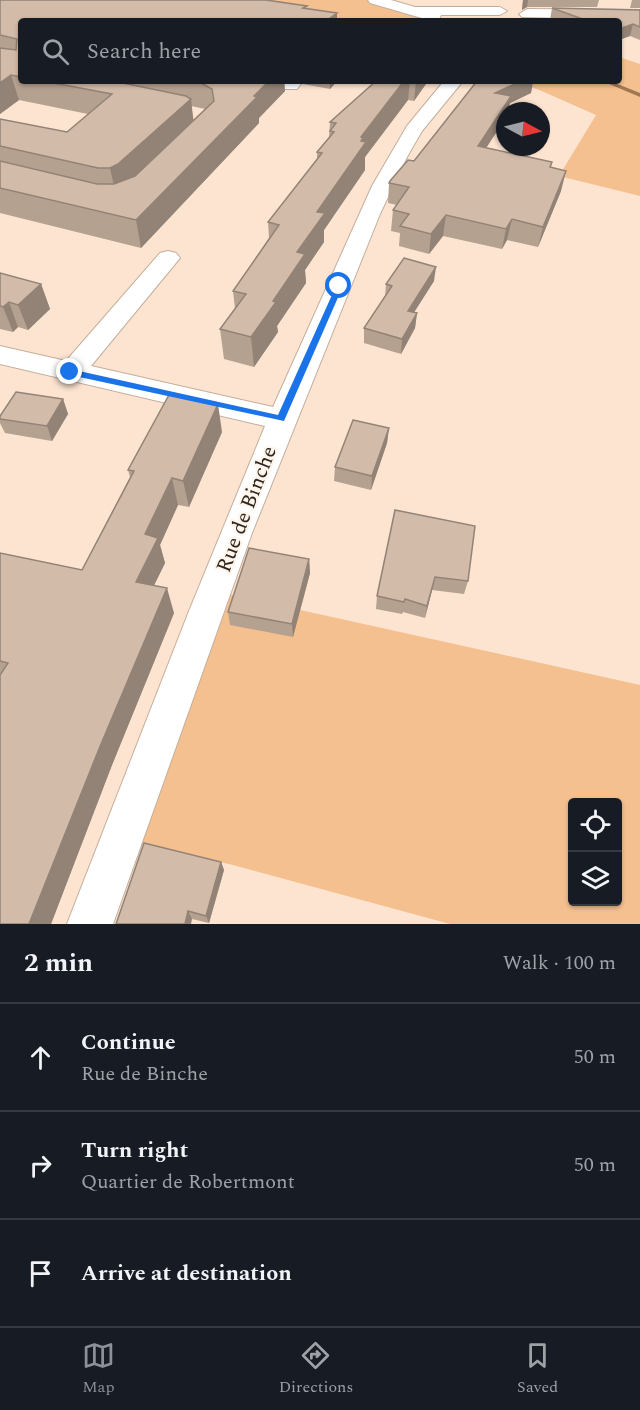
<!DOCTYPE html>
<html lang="en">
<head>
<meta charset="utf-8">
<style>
  body { margin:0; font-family:Spectral,serif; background:#242831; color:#f1f3f6 }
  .controls { position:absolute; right:18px; bottom:18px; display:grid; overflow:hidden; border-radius:6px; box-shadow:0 2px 4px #0004 }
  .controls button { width:54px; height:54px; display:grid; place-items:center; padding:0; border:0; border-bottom:2px solid #363941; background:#171b24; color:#f1f3f6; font:30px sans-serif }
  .compass { position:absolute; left:496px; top:102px; width:54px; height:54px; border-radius:50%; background:#171b24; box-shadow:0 2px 4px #0004; rotate:97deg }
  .stop { position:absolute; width:18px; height:18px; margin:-14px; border:4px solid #1a73e8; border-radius:50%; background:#fff }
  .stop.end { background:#1a73e8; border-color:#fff; box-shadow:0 2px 6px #0008 }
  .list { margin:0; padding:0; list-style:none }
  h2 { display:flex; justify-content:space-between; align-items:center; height:78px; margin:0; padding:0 24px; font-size:26px }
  h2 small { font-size:20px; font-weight:400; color:#9ea1a6 }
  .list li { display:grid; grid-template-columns:39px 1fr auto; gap:18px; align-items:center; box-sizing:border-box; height:108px; padding:0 24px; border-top:2px solid #363941 }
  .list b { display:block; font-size:22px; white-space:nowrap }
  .list p { margin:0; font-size:20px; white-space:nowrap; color:#9ea1a6 }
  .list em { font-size:20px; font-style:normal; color:#9ea1a6 }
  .icon { flex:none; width:33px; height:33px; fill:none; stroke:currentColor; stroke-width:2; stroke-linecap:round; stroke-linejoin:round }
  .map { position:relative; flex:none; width:640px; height:924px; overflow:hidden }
  .search { position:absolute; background:#171b24; box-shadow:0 2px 4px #0004; left:18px; right:18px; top:18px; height:66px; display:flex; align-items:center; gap:15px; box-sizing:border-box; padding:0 21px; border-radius:6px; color:#9ea1a6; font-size:22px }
  .sheet { height:402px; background:#171b24 }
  nav { display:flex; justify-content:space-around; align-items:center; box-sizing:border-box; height:84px; border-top:2px solid #363941; background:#171b24; font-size:16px; color:#9ea1a6 }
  nav a { display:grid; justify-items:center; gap:3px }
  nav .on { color:#8c9099 }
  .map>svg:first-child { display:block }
  .green { fill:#f5c08f; fill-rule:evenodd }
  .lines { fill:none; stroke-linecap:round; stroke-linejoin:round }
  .stream { fill:#a07852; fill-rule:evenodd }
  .street-casing { stroke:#c4ae9b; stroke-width:2 }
  .street { fill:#fff; fill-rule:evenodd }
  .wall { fill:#b5a190; fill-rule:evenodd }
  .shaded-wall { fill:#938376 }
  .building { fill:#d2bba8; stroke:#938376; stroke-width:1.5 }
  .route { fill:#1a73e8 }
  .labels { text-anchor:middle; stroke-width:4.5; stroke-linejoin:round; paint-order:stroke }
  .street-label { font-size:21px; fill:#2e261e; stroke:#fef5ec }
</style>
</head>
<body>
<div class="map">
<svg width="640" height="924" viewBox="0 0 640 924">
  <rect width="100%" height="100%" fill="#fce4d0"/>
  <g class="green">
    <path d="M 248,0 L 375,0 L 449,21 L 328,21 Z"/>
    <path d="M 619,57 L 640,64 L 640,196 L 559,176 L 596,115 L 537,89 L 508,81 L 619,81 Z"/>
    <path d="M 214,591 L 640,685 L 640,924 L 450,924 L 229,864 L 121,840 ZM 572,802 L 618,802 L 618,902 L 572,902 Z"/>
  </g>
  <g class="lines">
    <path class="stream" d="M 602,81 L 610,81 L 640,93 L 640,97 Z"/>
    <defs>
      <g id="street">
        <path d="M 368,0 L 391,0 L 415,7 L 500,7 L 507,11 L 500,15 L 441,15 L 439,20 L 432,21 L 370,3 Z"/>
        <path d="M 527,9 L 640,10 L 640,20 L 522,17 L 519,14 Z"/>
        <path d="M 285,81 L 303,81 L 297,89 L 285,89 L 282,85 Z"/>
        <path d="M 444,81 L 463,81 L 422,131 L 407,157 L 380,214 L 252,533 L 113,924 L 67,924 L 189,611 L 265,426 L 0,364 L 0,346 L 66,361 L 160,253 L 168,251 L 176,253 L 180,258 L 91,366 L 273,407 L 372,186 L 407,126 Z"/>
      </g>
    </defs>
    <use href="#street" class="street-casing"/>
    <use href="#street" class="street"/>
  </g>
  <g class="wall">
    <path d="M 0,0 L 307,9 L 337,13 L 337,21 L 21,21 L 21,81 L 284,81 L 285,91 L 259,118 L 259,123 L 141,248 L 0,213 L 0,119 L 67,132 L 88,114 L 19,100 L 0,114 ZM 191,106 L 205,109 L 193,120 Z"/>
    <path d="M 523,0 L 599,0 L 597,7 L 527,7 L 522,10 Z"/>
    <path d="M 632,0 L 640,0 L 640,8 L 630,8 Z"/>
    <path d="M 552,8 L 640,10 L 640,40 L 630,36 L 619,40 L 619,21 L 553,21 L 550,20 Z"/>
    <path d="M 303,81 L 337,81 L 330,89 L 303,84 Z"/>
    <path d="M 376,81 L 428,81 L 414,101 L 408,100 L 365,157 L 365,170 L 324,230 L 324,242 L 305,270 L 306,283 L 277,326 L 278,332 L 254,367 L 224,359 L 220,329 L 235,309 L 233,291 L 269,238 L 268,222 L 317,160 L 317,152 L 329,137 L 330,122 Z"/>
    <path d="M 477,81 L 533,81 L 531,93 L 510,103 L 505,111 L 505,119 L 486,148 L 552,162 L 551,167 L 561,191 L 538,247 L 507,240 L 502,249 L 443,236 L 429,254 L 399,246 L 400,233 L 391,231 L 393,210 L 397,205 L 388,203 L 389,183 L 414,161 Z"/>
    <path d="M 0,273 L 41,284 L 50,309 L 28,330 L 18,327 L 13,332 L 0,329 Z"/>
    <path d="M 434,281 L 414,312 L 417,313 L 415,328 L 401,354 L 364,343 L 364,328 L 385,297 L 386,284 Z"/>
    <path d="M 63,399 L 68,414 L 52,441 L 5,433 L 0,423 L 0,416 Z"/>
    <path d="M 389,428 L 387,443 L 371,490 L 334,481 L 335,467 Z"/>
    <path d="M 222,432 L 189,507 L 178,505 L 160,545 L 165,563 L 154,585 L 174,613 L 112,765 L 51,924 L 0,924 L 1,674 L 0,673 L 0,553 L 82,570 L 130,477 L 128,470 Z"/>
    <path d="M 395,510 L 468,581 L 464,594 L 432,590 L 425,618 L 403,612 L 402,614 L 376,609 L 377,596 Z"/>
    <path d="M 309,559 L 310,573 L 293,637 L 230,625 L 228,612 Z"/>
    <path d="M 221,862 L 224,870 L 209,923 L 192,919 L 116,924 Z"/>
  </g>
  <g class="shaded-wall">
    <path d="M 523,0 L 528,0 L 527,7 L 522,10 Z"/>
    <path d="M 337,13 L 337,21 L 326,21 Z"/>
    <path d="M 633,24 L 630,36 L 619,40 L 619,29 Z"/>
    <path d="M 11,75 L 19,100 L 0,114 L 0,83 Z"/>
    <path d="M 269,81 L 284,81 L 285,91 L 259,118 L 259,123 L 141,248 L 136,220 Z"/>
    <path d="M 330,81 L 337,81 L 330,89 Z"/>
    <path d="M 404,81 L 410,81 L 408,100 L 365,157 L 365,170 L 324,230 L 324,242 L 305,270 L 306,283 L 277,326 L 278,332 L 254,367 L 251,337 L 317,212 L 361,137 Z"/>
    <path d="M 416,81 L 428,81 L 414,101 Z"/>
    <path d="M 521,81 L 533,81 L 531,93 L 510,103 L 508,111 L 505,111 L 505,119 L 475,165 L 478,146 L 495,93 Z"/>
    <path d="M 191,99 L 194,125 L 116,195 L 110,168 Z"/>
    <path d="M 566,171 L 561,191 L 538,247 L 543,227 Z"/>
    <path d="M 446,215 L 443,236 L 429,254 L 431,234 Z"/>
    <path d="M 512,219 L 507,240 L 502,249 L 506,229 Z"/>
    <path d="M 436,267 L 434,281 L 406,325 L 408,311 Z"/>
    <path d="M 41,284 L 50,309 L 28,330 L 18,305 Z"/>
    <path d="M 9,302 L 18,327 L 13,332 L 3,307 Z"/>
    <path d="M 417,313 L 415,328 L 401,354 L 402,339 Z"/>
    <path d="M 63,399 L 68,414 L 52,441 L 47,426 Z"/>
    <path d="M 218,404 L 222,432 L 189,507 L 183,481 Z"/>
    <path d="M 389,428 L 387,443 L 371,490 L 372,476 Z"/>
    <path d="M 172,478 L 178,505 L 160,545 L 165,563 L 144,606 L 136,582 L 145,534 Z"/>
    <path d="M 309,559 L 310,573 L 293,637 L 292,624 Z"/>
    <path d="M 435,577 L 432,590 L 425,618 L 427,606 Z"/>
    <path d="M 167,588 L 174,613 L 112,765 L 51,924 L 29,924 L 101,744 Z"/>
    <path d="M 221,862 L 224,870 L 209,923 L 206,916 Z"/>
    <path d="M 188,911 L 192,919 L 191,924 L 185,924 Z"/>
  </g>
  <g class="building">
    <path d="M 0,0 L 266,0 L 307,6 L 303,8 L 337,13 L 326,21 L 21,21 L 21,77 L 11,75 L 0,83 L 0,48 L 16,50 L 17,39 L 0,35 Z"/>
    <path d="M 552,8 L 640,10 L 640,27 L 633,24 L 619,29 L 619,21 L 588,21 Z"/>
    <path d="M 43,81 L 113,81 L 186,96 L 191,99 L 118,164 L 110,168 L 98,168 L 0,146 L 0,119 L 67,132 L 112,94 Z"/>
    <path d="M 188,81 L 269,81 L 254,96 L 257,97 L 136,220 L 0,188 L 0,161 L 97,184 L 114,184 L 135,176 L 214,101 L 212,89 L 201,83 Z"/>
    <path d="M 376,81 L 404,81 L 361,137 L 363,138 L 361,141 L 366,142 L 317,212 L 325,213 L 297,252 L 305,254 L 273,301 L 276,302 L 251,337 L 220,329 L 246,294 L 233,291 L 279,225 L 268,222 L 322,153 L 317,152 L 334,132 L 330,131 L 336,123 L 330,122 Z"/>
    <path d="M 477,81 L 521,81 L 495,93 L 511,96 L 478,146 L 552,162 L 550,167 L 566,171 L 543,227 L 512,219 L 506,229 L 446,215 L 431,234 L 400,226 L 409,214 L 393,210 L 409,187 L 389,183 L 390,181 L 408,160 L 414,161 Z"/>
    <path d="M 404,258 L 436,267 L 408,311 L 417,313 L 402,339 L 364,328 L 392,286 L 386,284 Z"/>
    <path d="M 0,273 L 41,284 L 18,305 L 9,302 L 3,307 L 0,306 Z"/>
    <path d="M 16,392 L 63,399 L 47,426 L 0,419 L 0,416 Z"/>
    <path d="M 170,393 L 218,404 L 183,481 L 172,478 L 145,534 L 158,538 L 136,582 L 167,588 L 101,744 L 29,924 L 0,924 L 0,675 L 8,663 L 0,661 L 0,553 L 82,570 L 134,471 L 128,470 Z"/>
    <path d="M 353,420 L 389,428 L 372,476 L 335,467 Z"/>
    <path d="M 395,510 L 475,526 L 468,581 L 435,577 L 427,606 L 405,599 L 404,602 L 377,596 Z"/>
    <path d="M 249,548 L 309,559 L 292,624 L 228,612 Z"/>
    <path d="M 144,843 L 221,862 L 206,916 L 188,911 L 185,924 L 116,924 Z"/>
  </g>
  <path class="route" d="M 339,283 L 343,286 L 284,421 L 70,375 L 66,372 L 70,369 L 278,415 L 336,286 Z"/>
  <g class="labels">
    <g class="street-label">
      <text transform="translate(246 509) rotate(-69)" y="7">Rue de Binche</text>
    </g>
  </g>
</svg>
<div class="controls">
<button><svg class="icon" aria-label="locate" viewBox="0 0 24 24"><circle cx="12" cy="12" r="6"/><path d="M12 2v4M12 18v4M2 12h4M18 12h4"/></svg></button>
<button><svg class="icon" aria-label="layers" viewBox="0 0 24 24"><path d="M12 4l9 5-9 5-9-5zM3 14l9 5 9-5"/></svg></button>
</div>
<svg class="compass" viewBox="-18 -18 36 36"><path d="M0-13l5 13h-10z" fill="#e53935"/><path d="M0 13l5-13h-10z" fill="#9ea1a6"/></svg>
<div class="stop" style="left:339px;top:286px"></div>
<div class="stop end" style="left:70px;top:372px"></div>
<div class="search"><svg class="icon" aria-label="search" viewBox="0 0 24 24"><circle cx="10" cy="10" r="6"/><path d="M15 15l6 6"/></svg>Search here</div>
</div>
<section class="sheet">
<h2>2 min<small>Walk · 100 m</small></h2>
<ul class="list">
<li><svg class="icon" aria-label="ahead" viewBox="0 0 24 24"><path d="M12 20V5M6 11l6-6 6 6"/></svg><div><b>Continue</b><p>Rue de Binche</p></div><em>50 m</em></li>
<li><svg class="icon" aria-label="right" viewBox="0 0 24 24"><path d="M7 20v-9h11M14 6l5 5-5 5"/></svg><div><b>Turn right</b><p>Quartier de Robertmont</p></div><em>50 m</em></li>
<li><svg class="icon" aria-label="arrive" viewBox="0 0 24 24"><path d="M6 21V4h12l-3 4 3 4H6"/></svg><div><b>Arrive at destination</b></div></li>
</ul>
</section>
<nav>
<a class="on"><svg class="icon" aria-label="map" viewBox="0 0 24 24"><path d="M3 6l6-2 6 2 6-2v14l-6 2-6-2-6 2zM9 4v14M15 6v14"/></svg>Map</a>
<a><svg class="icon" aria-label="directions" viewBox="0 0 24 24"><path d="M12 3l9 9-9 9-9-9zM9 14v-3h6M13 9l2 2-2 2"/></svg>Directions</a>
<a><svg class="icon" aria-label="saved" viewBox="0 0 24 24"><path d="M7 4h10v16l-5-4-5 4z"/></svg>Saved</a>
</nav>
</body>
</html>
